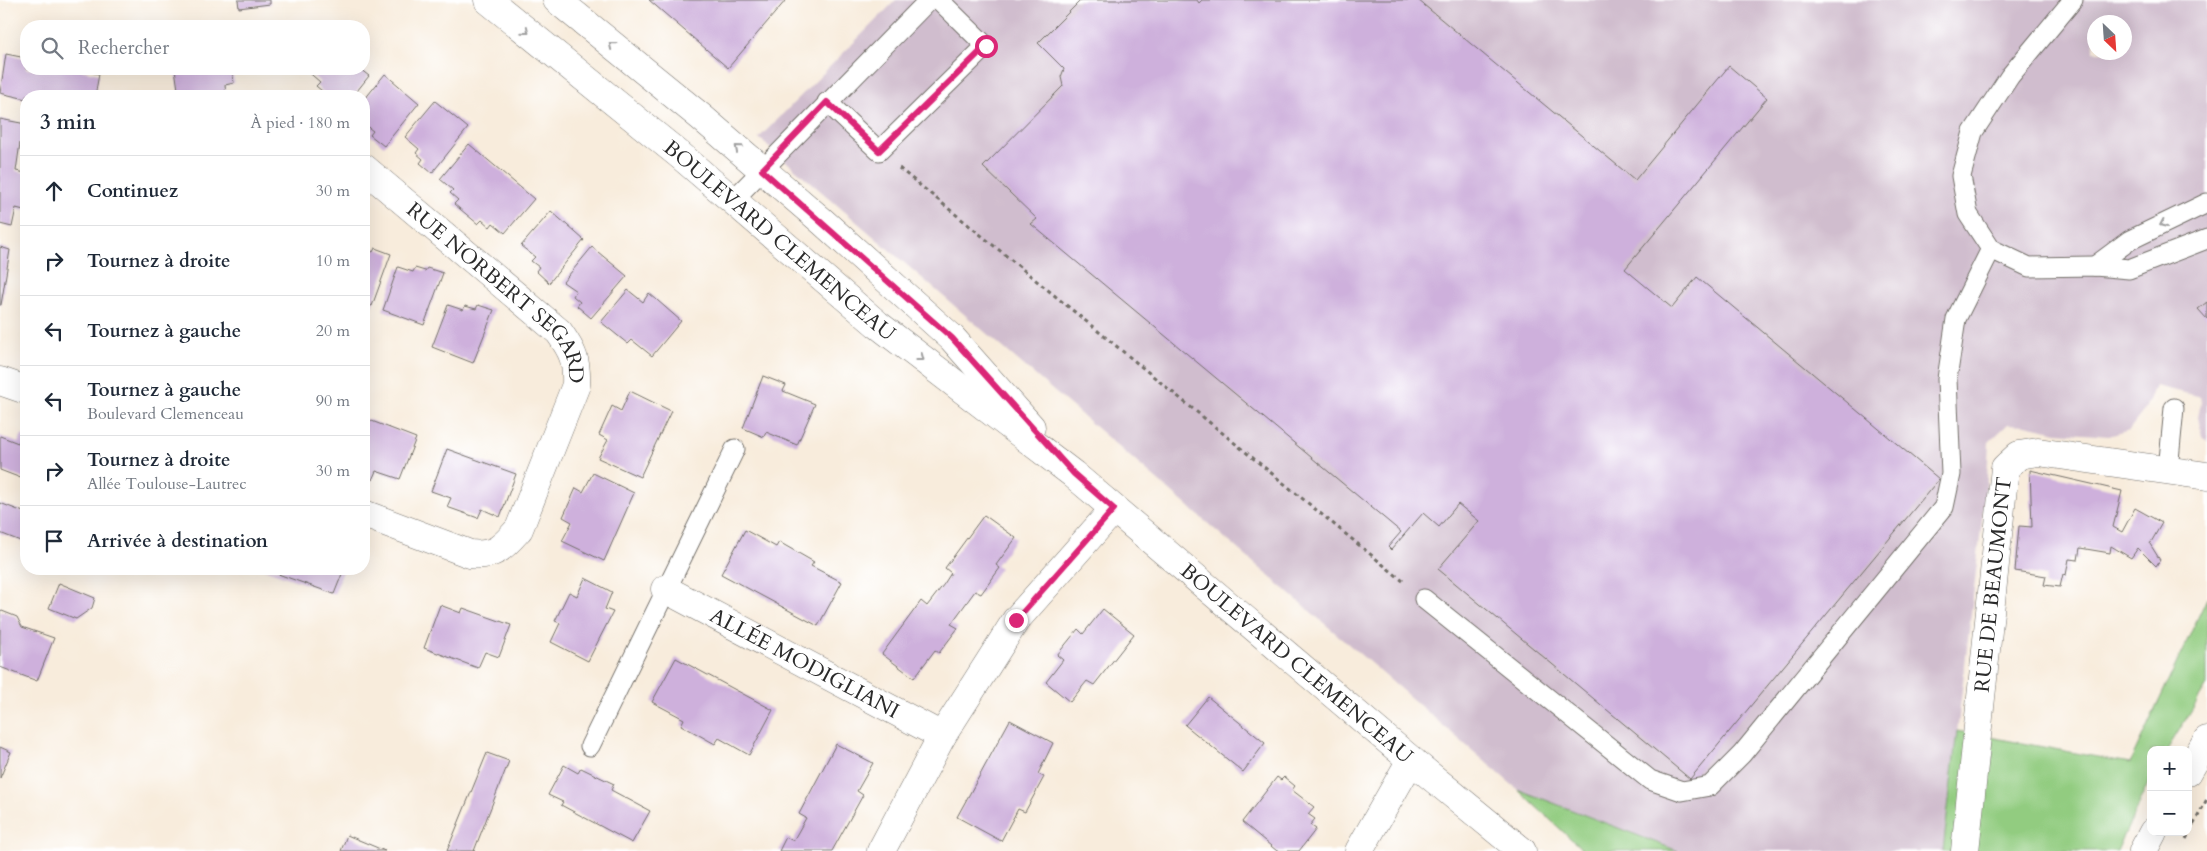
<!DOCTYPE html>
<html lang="fr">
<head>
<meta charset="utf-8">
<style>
  body { margin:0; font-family:Cardo,serif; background:#f6f6f7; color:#1f2937 }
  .controls { position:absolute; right:15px; bottom:15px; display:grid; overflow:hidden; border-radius:10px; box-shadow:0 5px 20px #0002 }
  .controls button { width:45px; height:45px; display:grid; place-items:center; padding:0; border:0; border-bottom:1px solid #e0e1e3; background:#fff; color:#1f2937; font:25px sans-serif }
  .compass { position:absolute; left:2087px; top:15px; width:45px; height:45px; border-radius:50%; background:#fff; box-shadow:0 5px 20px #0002; rotate:155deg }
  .stop { position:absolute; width:15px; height:15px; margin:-11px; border:4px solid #db2777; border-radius:50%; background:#fff }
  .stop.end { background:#db2777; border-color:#fff; box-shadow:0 1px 5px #0008 }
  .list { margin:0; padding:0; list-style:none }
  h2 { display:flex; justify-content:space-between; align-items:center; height:65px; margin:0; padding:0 20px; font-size:21px }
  h2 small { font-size:16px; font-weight:400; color:#747a83 }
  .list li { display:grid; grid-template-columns:32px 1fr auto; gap:15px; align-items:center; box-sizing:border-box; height:70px; padding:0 20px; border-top:1px solid #e0e1e3 }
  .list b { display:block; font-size:19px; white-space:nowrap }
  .list p { margin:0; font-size:16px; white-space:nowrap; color:#747a83 }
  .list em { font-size:16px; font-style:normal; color:#747a83 }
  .icon { flex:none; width:28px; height:28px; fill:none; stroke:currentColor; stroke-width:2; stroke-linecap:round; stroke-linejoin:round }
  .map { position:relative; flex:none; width:2207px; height:851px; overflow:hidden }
  .search { position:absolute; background:#fff; box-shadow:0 5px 20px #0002; left:20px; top:20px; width:350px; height:55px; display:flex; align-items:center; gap:12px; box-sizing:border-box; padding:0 18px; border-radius:20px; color:#747a83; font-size:19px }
  .panel { position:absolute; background:#fff; box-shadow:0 5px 20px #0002; left:20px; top:90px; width:350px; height:485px; border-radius:20px }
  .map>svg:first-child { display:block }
  .industrial { fill:#d0bdce; fill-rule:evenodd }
  .green { fill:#92cc80; stroke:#5e7c56 }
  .building { fill:#ceb0dc }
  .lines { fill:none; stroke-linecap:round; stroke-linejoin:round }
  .lane-casing { stroke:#736f69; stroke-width:21 }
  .street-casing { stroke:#736f69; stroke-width:29 }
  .secondary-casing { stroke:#736f69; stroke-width:29 }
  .highway-casing { stroke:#736f69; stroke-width:29 }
  .path { stroke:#736f69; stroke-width:3; stroke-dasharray:4 4; stroke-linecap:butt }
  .lane { stroke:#fff; stroke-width:19 }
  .street { stroke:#fff; stroke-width:28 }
  .secondary { stroke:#fff; stroke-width:28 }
  .highway { stroke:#fff; stroke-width:28 }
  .oneway { stroke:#a0a0a0 }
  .route { stroke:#db2777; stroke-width:6 }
  .labels { text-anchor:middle; stroke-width:4; stroke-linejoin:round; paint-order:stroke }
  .street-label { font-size:21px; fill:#2b2b2b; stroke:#fff }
</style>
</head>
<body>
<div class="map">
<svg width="2207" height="851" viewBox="0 0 2207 851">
  <rect width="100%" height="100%" fill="#fff"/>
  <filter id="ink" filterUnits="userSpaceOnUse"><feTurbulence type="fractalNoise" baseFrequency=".02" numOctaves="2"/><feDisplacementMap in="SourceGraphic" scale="10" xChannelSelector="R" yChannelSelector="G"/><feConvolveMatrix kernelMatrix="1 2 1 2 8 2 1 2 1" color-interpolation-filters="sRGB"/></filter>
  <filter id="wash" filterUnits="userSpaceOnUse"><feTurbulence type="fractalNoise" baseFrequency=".0096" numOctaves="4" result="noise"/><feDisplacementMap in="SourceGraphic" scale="20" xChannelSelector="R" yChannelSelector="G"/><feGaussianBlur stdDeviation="1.12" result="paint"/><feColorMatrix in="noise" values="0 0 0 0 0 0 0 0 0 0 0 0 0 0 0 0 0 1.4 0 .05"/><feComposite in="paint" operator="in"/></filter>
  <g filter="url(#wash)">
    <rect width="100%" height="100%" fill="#f8ecdc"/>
    <path class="industrial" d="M 896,0 L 2207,0 L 2207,441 L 2202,436 L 2198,417 L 2202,397 L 2155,386 L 2145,409 L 2129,430 L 2109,436 L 2057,432 L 2026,425 L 2008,424 L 1989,442 L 1987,478 L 1943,851 L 1678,851 L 1517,789 L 759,138 ZM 2094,22 L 2124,22 L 2124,52 L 2094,52 Z"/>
    <g class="green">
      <path d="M 2207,598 L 2207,685 L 2167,750 L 2151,750 L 2151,777 L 2117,851 L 1943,851 L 1957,731 L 2130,763 Z"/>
      <path d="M 1517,789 L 1678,851 L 1584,851 Z"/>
    </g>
    <g id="blocks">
      <g class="building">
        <path d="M 238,0 L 270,0 L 270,4 L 239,8 Z"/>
        <path d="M 649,0 L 786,0 L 728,68 Z"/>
        <path d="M 1081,0 L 1197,0 L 1199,3 L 1202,0 L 1418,0 L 1635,180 L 1729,66 L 1767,98 L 1625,269 L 1672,308 L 1697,277 L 1939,479 L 1690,779 L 1438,569 L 1479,521 L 1458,504 L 1439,527 L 1423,513 L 1391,550 L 1388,547 L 1401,532 L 1031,224 L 1037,219 L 983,167 L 1063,86 L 1061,77 L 1064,69 L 1038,43 Z"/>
        <path d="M 6,54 L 26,58 L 26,69 L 76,69 L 99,74 L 95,96 L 26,96 L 26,99 L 0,93 Z"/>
        <path d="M 175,69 L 232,69 L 234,83 L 225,85 L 226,96 L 179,96 Z"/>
        <path d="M 305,69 L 360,69 L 369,76 L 353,96 L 328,96 L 316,86 L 320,82 Z"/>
        <path d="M 385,74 L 419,103 L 384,146 L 370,135 L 373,131 L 365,125 L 368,121 L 364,118 L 364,100 Z"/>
        <path d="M 435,101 L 468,128 L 432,173 L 420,163 L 423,159 L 416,153 L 419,149 L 405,137 Z"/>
        <path d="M 0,119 L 26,124 L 26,145 L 20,143 L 16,171 L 26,173 L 26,201 L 24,210 L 16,208 L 12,227 L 0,224 Z"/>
        <path d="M 469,144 L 534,199 L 505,233 L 493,223 L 490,227 L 482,220 L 478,224 L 454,204 L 458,200 L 450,193 L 453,190 L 440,179 Z"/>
        <path d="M 551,211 L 584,240 L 549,283 L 536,271 L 539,267 L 531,261 L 535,257 L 521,246 Z"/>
        <path d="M 0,247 L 10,250 L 1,305 L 0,305 Z"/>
        <path d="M 592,247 L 627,276 L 591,318 L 577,306 L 580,302 L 573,296 L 576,291 L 563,282 Z"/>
        <path d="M 364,248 L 373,252 L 375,248 L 391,254 L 372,306 L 364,303 Z"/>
        <path d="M 398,267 L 413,272 L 415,268 L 425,271 L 427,268 L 443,273 L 424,325 L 383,310 Z"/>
        <path d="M 628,290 L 643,302 L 649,293 L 681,321 L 652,356 L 632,340 L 628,344 L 601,322 Z"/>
        <path d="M 2207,302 L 2207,319 L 2198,309 Z"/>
        <path d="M 448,305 L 463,310 L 465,306 L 476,309 L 478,305 L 494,310 L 473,363 L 432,347 Z"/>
        <path d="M 763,376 L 786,385 L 783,391 L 815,404 L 797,445 L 766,432 L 764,437 L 743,428 Z"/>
        <path d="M 630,391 L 671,411 L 640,477 L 598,458 L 608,440 L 599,435 L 612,406 L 621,411 Z"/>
        <path d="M 364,418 L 416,438 L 400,479 L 376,471 L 372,480 L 364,476 Z"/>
        <path d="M 22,435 L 26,437 L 26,480 L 0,470 L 0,436 L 18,443 Z"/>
        <path d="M 447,449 L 516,474 L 500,517 L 482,509 L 478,518 L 447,507 L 451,498 L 431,491 Z"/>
        <path d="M 2030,470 L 2122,491 L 2113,527 L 2122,532 L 2135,508 L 2162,523 L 2150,544 L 2160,560 L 2156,566 L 2138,548 L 2131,558 L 2111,546 L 2110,553 L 2080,548 L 2078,560 L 2069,559 L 2066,575 L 2063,574 L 2060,587 L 2044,585 L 2046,576 L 2015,571 L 2019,526 L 2032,527 Z"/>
        <path d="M 593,473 L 634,493 L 604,561 L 562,541 L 572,522 L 563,517 L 576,488 L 583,492 Z"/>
        <path d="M 0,503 L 26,513 L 26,534 L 23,542 L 0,533 Z"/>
        <path d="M 984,515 L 1016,538 L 996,565 L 1000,568 L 981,594 L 975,591 L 951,624 L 958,628 L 939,653 L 935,650 L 914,678 L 882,654 L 921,601 L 927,606 L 944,584 L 951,573 L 945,568 Z"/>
        <path d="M 745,530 L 776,547 L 779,542 L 814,562 L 811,566 L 842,582 L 818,626 L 721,574 Z"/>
        <path d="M 264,569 L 344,569 L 334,594 Z"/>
        <path d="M 585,578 L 612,592 L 605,609 L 613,612 L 588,661 L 551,642 L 560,623 L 555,621 L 569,592 L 577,596 Z"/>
        <path d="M 59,583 L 95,598 L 92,608 L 76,619 L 49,608 Z"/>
        <path d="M 440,605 L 461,613 L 463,608 L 511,625 L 499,657 L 485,652 L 478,668 L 424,648 Z"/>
        <path d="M 1103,609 L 1134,634 L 1094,685 L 1087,681 L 1070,702 L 1046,682 L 1063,660 L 1057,655 L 1078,629 L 1083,634 Z"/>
        <path d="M 2,611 L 17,617 L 22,627 L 54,638 L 37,681 L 0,667 L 0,612 Z"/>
        <path d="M 676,658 L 773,710 L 749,755 L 719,738 L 715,744 L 681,725 L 684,719 L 652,702 Z"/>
        <path d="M 1208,697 L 1265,743 L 1243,772 L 1185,725 Z"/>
        <path d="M 1010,720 L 1053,743 L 1038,774 L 1044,777 L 1025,812 L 1018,809 L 1001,841 L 957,817 Z"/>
        <path d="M 836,744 L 873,763 L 857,791 L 863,795 L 832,851 L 779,851 L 786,837 L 793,841 L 806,818 L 799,814 Z"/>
        <path d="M 0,747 L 11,752 L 0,778 Z"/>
        <path d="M 487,753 L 509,761 L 474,851 L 447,851 Z"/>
        <path d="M 564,765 L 578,773 L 581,768 L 614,784 L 611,790 L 650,811 L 632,843 L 561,805 L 563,802 L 548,795 Z"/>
        <path d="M 1277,777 L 1281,780 L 1284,777 L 1295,786 L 1292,790 L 1314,807 L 1308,814 L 1315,819 L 1310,825 L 1316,829 L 1299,851 L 1277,851 L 1242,822 Z"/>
        <path d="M 347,835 L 385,851 L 341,851 Z"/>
      </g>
    </g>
  </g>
  <g filter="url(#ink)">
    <use href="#blocks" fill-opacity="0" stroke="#736f69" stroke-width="1"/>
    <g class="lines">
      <defs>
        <g id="lane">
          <path d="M 2073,0 L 2010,76 L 1973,132 L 1961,176 L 1968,214 L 1991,249 L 2029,267 L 2095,266 L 2129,269 L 2207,239"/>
          <path d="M 827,102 L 879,151 L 986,46 L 939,0"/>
          <path d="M 733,200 L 929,0"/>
          <path d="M 2095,266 L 2130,240 L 2207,203"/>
          <path d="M 2168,470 L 2174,408"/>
          <path d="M 1424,599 L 1650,780 L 1682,791 L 1710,786 L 1742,754 L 1944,507 L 1951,474 L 1947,379 L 1956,319 L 1991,249"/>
          <path d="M 590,746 L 735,449"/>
        </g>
        <g id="street">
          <path id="s1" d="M 364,168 L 559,332 C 573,352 577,360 576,385 L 519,529 C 503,547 495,557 470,554 L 364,514"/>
          <path d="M 0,381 L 26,390"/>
          <path id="s2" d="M 665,589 L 942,736"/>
          <path d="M 881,851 L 942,736 L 1016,620 L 1114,509"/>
          <path d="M 1359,851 L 1411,760"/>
          <path id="s3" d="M 1965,851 L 2005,468 L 2019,455 L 2038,452 L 2207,476"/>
        </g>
        <g id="secondary">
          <path id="s4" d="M 488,0 L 681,156 L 877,324 L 1073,474 L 1411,760 L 1522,851"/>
          <path d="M 557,0 L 701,117 L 823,222 L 952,338 L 1031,427"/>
        </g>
        <g id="highway">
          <path d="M 2188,772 L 2207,740"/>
          <path d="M 2143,851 L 2153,832"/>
        </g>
      </defs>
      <use href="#lane" class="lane-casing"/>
      <use href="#street" class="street-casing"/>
      <use href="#secondary" class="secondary-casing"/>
      <use href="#highway" class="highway-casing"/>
      <g class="path">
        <path d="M 899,168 L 1403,581"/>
        <path d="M 2186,839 L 2207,799"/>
      </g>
      <use href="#lane" class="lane"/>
      <use href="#street" class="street"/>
      <use href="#secondary" class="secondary"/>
      <use href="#highway" class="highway"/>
    </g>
    <defs><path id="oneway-chevron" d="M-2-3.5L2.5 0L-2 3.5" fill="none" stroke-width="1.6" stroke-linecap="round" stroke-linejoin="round" transform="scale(1.25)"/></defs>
    <g class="oneway">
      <use href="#oneway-chevron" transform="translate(526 31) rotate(39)"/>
      <use href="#oneway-chevron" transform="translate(612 45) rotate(-141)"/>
      <use href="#oneway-chevron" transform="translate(738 148) rotate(-139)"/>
      <use href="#oneway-chevron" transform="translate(2163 224) rotate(155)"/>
      <use href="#oneway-chevron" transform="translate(921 358) rotate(37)"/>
    </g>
  </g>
  <g class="lines" filter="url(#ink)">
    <path class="route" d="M 986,46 L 879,151 L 827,102 L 762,170 L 952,338 L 1074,474 L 1114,509 L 1016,620"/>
  </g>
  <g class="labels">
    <g class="street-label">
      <text dy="7" stroke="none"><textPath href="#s4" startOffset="378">BOULEVARD CLEMENCEAU</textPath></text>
      <text dy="7" stroke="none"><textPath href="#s1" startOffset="185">RUE NORBERT SEGARD</textPath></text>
      <text dy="7" stroke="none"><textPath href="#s3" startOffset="268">RUE DE BEAUMONT</textPath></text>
      <text dy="7" stroke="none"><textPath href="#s2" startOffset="158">ALLÉE MODIGLIANI</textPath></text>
      <text dy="7" stroke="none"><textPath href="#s4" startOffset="1046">BOULEVARD CLEMENCEAU</textPath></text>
    </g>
  </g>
</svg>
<div class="controls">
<button>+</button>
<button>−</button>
</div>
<svg class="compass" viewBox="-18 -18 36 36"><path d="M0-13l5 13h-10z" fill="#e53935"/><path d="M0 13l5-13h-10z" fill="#747a83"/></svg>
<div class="stop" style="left:986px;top:46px"></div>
<div class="stop end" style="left:1016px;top:620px"></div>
<div class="search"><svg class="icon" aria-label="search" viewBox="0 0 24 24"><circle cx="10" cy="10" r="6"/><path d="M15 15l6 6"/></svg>Rechercher</div>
<section class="panel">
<h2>3 min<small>À pied · 180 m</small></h2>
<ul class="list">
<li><svg class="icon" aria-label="ahead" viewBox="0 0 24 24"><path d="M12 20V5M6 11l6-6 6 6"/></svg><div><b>Continuez</b></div><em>30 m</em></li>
<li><svg class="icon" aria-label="right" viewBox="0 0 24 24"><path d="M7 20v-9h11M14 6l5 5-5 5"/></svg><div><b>Tournez à droite</b></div><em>10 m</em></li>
<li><svg class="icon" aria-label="left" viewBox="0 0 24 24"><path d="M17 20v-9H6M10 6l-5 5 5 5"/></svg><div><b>Tournez à gauche</b></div><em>20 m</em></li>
<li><svg class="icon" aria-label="left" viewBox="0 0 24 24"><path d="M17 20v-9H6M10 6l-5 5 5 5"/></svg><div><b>Tournez à gauche</b><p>Boulevard Clemenceau</p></div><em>90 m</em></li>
<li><svg class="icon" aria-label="right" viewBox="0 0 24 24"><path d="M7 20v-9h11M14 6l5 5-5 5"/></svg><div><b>Tournez à droite</b><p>Allée Toulouse-Lautrec</p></div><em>30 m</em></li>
<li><svg class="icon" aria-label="arrive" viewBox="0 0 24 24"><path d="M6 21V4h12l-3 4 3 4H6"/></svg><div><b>Arrivée à destination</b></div></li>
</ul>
</section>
</div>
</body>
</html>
